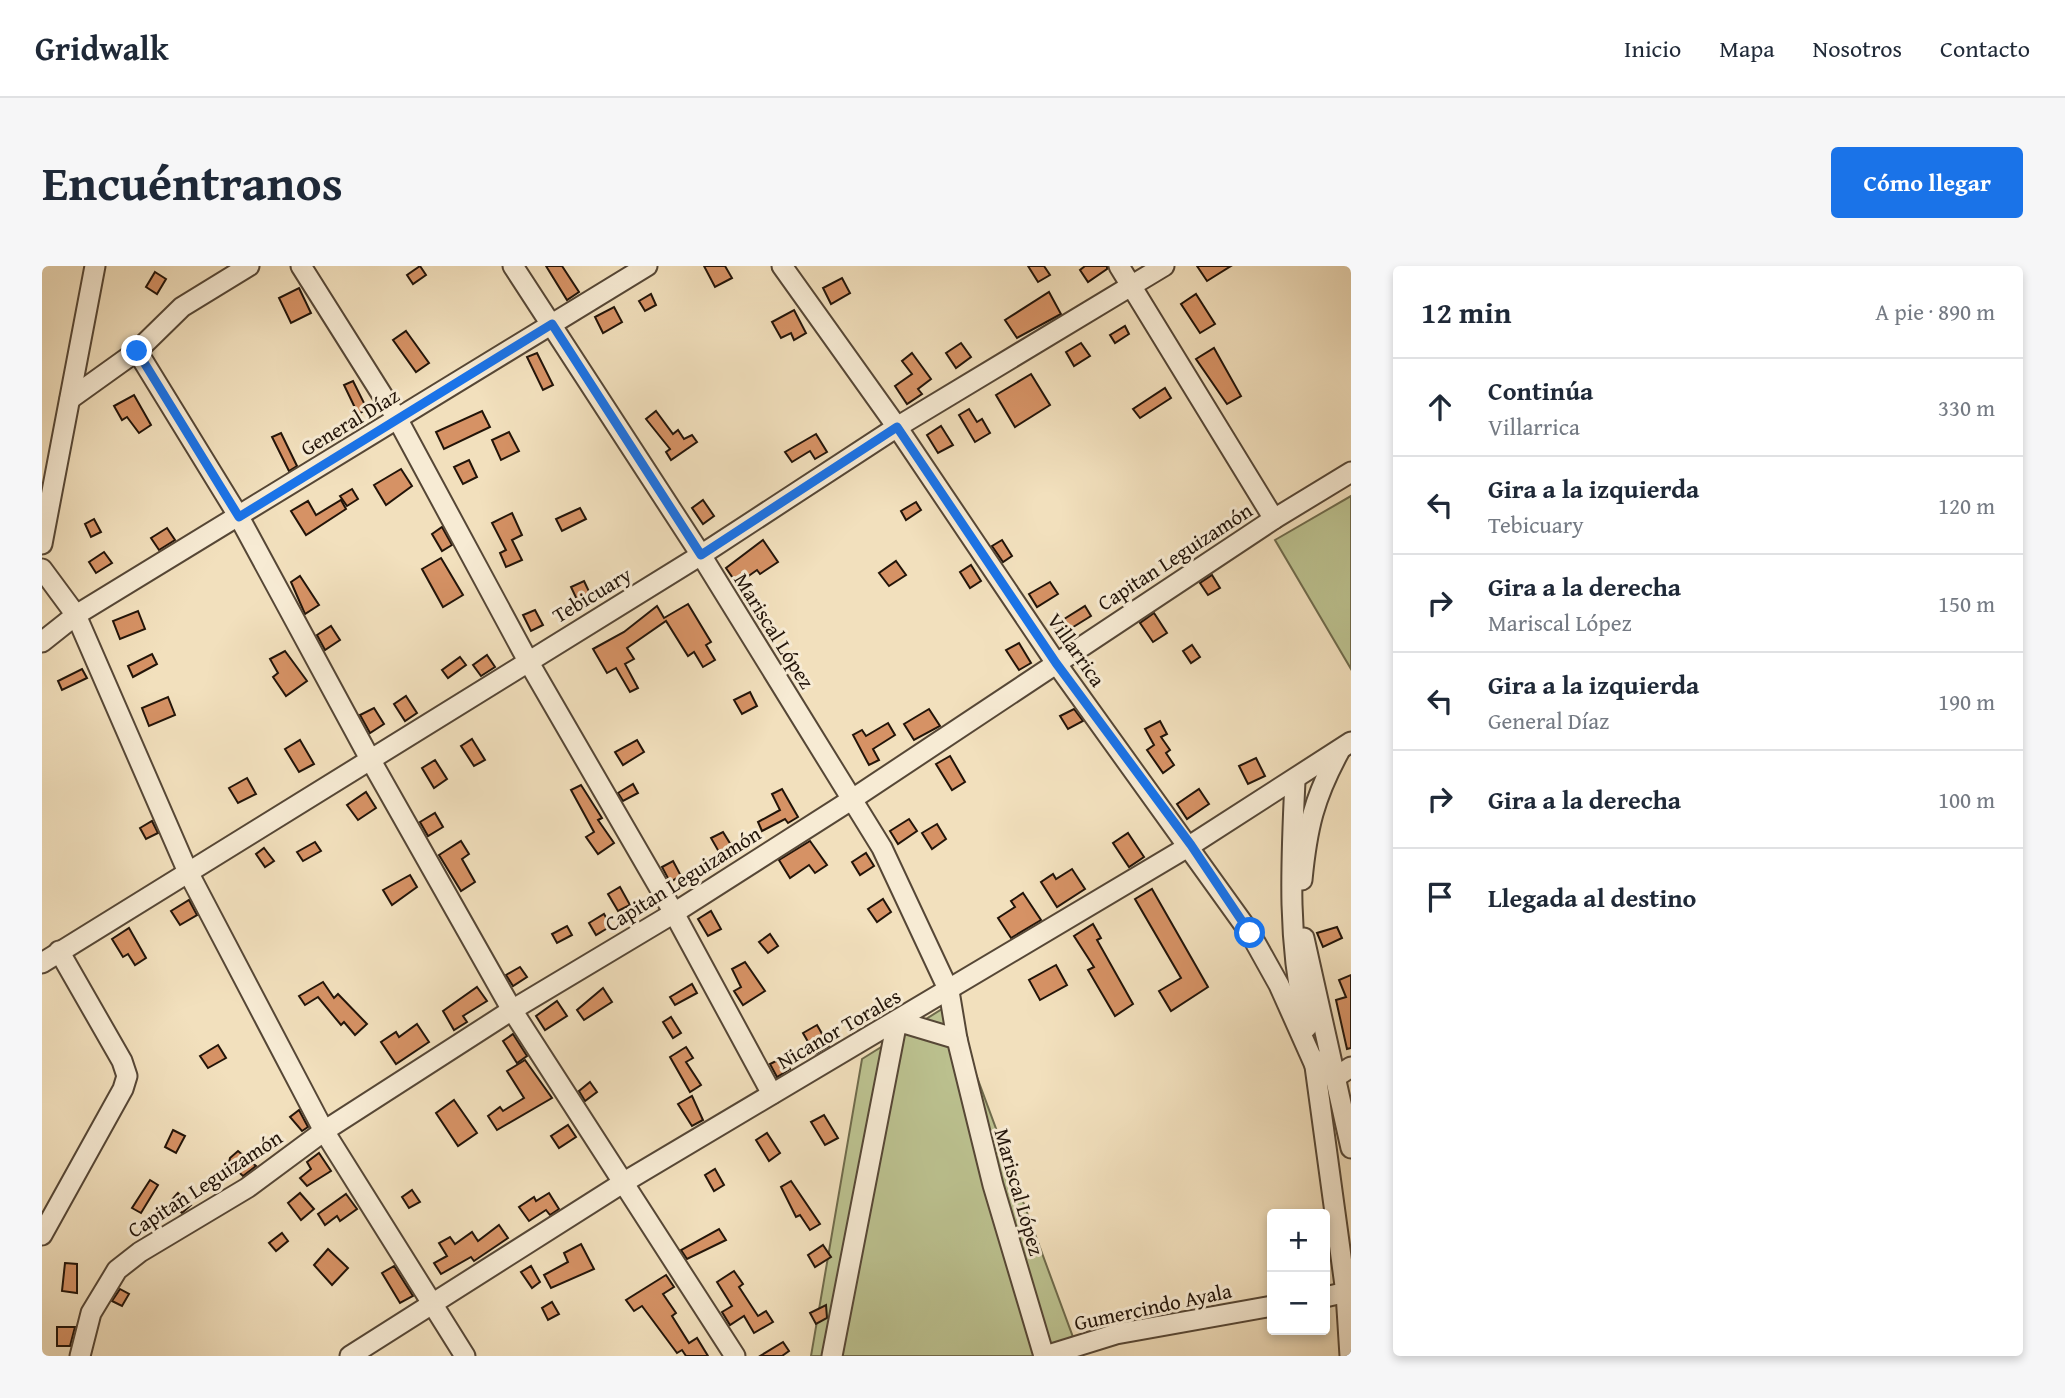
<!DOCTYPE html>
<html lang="es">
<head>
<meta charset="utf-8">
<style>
  body { margin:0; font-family:"Gentium Book Plus",serif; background:#f6f6f7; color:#1f2937 }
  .controls { position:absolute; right:21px; bottom:21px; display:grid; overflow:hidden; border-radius:7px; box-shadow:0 4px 10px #0003 }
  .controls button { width:63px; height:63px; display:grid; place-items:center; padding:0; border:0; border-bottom:2px solid #e0e1e3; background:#fff; color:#1f2937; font:35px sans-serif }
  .stop { position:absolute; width:21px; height:21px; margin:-16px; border:5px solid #1a73e8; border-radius:50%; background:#fff }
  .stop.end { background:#1a73e8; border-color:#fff; box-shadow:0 2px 7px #0008 }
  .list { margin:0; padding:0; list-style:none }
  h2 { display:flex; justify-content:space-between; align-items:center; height:91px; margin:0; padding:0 28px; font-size:30px }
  h2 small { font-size:23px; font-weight:400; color:#747a83 }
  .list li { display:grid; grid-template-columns:46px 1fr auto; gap:21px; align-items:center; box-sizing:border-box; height:98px; padding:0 28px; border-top:2px solid #e0e1e3 }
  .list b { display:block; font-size:26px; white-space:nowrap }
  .list p { margin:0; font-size:23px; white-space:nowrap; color:#747a83 }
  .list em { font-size:23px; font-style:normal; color:#747a83 }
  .icon { flex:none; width:38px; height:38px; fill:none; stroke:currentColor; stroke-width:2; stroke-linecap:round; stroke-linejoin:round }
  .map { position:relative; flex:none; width:1309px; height:1090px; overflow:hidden; border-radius:7px }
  header { display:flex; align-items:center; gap:42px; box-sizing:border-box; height:98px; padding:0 35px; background:#fff; border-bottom:2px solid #e0e1e3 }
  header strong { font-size:33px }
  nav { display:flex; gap:38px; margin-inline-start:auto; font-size:24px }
  .intro { display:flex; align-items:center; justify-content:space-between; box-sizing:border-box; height:168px; padding:0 42px }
  h1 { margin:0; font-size:49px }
  .button { padding:18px 32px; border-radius:7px; background:#1a73e8; color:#fff; font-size:24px; font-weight:700 }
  main { display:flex; gap:42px; padding:0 42px }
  aside { flex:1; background:#fff; border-radius:7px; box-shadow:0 4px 10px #0003 }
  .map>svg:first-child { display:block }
  .green { fill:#bcc290; stroke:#6f6b4c; stroke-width:2 }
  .building { fill:#d69265; stroke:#221409; stroke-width:2 }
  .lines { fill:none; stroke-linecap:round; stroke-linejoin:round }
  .minor-casing { stroke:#564736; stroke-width:23 }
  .minor { stroke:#f7ebd4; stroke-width:19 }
  .route { stroke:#1a73e8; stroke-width:9 }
  .labels { text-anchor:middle; stroke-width:6; stroke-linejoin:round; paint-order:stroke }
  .street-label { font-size:21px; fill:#221409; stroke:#f7ebd4 }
</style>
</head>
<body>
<header>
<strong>Gridwalk</strong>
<nav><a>Inicio</a><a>Mapa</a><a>Nosotros</a><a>Contacto</a></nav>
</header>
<div class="intro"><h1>Encuéntranos</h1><a class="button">Cómo llegar</a></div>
<main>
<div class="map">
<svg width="1309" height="1090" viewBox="0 0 1309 1090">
  <rect width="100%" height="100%" fill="#f2e0bd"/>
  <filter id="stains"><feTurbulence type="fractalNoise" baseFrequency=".00286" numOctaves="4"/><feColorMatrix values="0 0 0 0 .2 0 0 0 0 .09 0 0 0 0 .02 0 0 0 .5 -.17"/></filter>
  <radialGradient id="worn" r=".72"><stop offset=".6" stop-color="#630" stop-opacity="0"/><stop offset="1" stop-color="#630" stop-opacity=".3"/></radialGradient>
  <g class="green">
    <path d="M 1309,230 L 1309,403 L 1233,274 Z"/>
    <path d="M 908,738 L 1038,1090 L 769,1090 L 820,793 Z"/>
  </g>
  <g class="building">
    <path d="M 378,0 L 384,9 L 371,18 L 365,9 Z"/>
    <path d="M 504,0 L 520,0 L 537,26 L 525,34 Z"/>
    <path d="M 662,0 L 683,0 L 690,12 L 673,21 Z"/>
    <path d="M 986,0 L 1002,0 L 1008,9 L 996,16 Z"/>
    <path d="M 1043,0 L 1065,0 L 1065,3 L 1046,16 L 1038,4 Z"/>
    <path d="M 1155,0 L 1189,0 L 1165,15 Z"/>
    <path d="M 113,6 L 124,13 L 115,28 L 104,21 Z"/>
    <path d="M 800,12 L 808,27 L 789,38 L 781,22 Z"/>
    <path d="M 257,22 L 269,47 L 249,57 L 237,32 Z"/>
    <path d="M 1007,26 L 1019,48 L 975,72 L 963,54 Z"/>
    <path d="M 609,28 L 614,39 L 603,45 L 597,35 Z"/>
    <path d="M 1154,28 L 1173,58 L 1158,67 L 1139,38 Z"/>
    <path d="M 572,41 L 580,56 L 561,67 L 553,51 Z"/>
    <path d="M 752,44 L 764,67 L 752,74 L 749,67 L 739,72 L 730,56 Z"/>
    <path d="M 1083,60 L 1087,68 L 1073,77 L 1068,69 Z"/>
    <path d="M 364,65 L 387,97 L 374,106 L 351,74 Z"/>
    <path d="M 919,77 L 929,91 L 914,102 L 904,87 Z"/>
    <path d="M 1039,77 L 1048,90 L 1032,100 L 1024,86 Z"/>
    <path d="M 1172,82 L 1199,130 L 1185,138 L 1154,93 Z"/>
    <path d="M 495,87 L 511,119 L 501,124 L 485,91 Z"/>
    <path d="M 870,87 L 889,113 L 876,123 L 880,128 L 865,138 L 853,120 L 870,108 L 860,95 Z"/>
    <path d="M 989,108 L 1008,139 L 973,161 L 954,129 Z"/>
    <path d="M 311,115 L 325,143 L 316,148 L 302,119 Z"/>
    <path d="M 1123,122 L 1129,132 L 1098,152 L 1091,143 Z"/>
    <path d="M 92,129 L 109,159 L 97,167 L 85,151 L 80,154 L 72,140 Z"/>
    <path d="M 927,143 L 935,156 L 940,153 L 948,167 L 933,176 L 917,149 Z"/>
    <path d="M 440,145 L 448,161 L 402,183 L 394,166 Z"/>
    <path d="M 614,145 L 631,168 L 636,164 L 642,173 L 650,169 L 655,176 L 629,194 L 624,186 L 628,183 L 604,153 Z"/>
    <path d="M 899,160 L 911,179 L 896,187 L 885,169 Z"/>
    <path d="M 467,166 L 477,185 L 459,194 L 450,174 Z"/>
    <path d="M 239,167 L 255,200 L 247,205 L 230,171 Z"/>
    <path d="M 774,168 L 785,186 L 773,193 L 768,185 L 750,196 L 743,186 Z"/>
    <path d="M 427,194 L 435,211 L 421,218 L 412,201 Z"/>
    <path d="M 359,203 L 370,220 L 344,239 L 332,219 Z"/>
    <path d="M 310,223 L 316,233 L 305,240 L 298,230 Z"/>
    <path d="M 299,234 L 304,243 L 264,269 L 249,245 L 266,235 L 274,249 Z"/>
    <path d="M 661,234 L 672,250 L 661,258 L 650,242 Z"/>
    <path d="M 874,236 L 879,244 L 864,254 L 859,245 Z"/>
    <path d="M 538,242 L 544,253 L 520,265 L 514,253 Z"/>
    <path d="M 470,247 L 480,269 L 470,274 L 480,294 L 464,301 L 458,287 L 464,284 L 450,257 Z"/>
    <path d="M 52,253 L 59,266 L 49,271 L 43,258 Z"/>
    <path d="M 400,261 L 410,279 L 400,285 L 390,268 Z"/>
    <path d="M 125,262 L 133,274 L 117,284 L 109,272 Z"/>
    <path d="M 721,274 L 736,296 L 718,308 L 715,304 L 695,318 L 684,302 Z"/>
    <path d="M 960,274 L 970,290 L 961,296 L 950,280 Z"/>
    <path d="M 62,286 L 70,297 L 54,307 L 47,296 Z"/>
    <path d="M 399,292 L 421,329 L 401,341 L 380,303 Z"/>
    <path d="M 854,295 L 864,309 L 847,320 L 837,307 Z"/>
    <path d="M 929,299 L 939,315 L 928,322 L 918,306 Z"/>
    <path d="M 1170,309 L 1178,322 L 1166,329 L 1158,317 Z"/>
    <path d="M 258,310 L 277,339 L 263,348 L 249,316 Z"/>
    <path d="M 542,315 L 551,334 L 538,340 L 529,321 Z"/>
    <path d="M 1008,316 L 1016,328 L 995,341 L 987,328 Z"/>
    <path d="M 646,338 L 669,376 L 664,379 L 673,394 L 661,401 L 652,386 L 646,390 L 624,355 L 585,382 L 592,393 L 583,398 L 596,422 L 588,426 L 574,402 L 565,407 L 551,383 L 582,366 L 615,340 L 622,352 Z"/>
    <path d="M 1043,340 L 1049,350 L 1028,363 L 1033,371 L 1022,378 L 1011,360 Z"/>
    <path d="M 493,344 L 501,359 L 489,365 L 481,349 Z"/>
    <path d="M 96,345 L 103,363 L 78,373 L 71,355 Z"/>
    <path d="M 1112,347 L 1125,367 L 1111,376 L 1098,357 Z"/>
    <path d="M 289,360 L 298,374 L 283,384 L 275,369 Z"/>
    <path d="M 977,377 L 989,397 L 977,404 L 964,384 Z"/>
    <path d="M 1150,379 L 1158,391 L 1149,397 L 1141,385 Z"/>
    <path d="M 243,385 L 265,415 L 244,430 L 231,411 L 236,407 L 228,393 Z"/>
    <path d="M 110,388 L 115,398 L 91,411 L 86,400 Z"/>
    <path d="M 445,389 L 453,401 L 439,410 L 431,399 Z"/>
    <path d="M 418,391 L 424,399 L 406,412 L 400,404 Z"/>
    <path d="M 40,403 L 45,412 L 20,424 L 16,415 Z"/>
    <path d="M 708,426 L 715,440 L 700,448 L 692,434 Z"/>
    <path d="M 364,430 L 375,447 L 363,455 L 352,438 Z"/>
    <path d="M 126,431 L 133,449 L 107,460 L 100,442 Z"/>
    <path d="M 332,442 L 342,458 L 328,467 L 318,449 Z"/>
    <path d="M 887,443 L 898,460 L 872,474 L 862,458 Z"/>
    <path d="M 1032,443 L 1041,455 L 1026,463 L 1018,450 Z"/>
    <path d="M 1118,455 L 1125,468 L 1119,471 L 1128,484 L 1124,487 L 1132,499 L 1121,507 L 1105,484 L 1112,479 L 1103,463 Z"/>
    <path d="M 846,457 L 853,469 L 831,483 L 837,494 L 827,499 L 811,469 L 820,464 L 824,470 Z"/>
    <path d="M 430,473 L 443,494 L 432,500 L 419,480 Z"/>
    <path d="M 258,474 L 272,498 L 257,506 L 243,483 Z"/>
    <path d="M 595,474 L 602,486 L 581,499 L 573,486 Z"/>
    <path d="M 908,490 L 923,516 L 910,524 L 894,498 Z"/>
    <path d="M 1214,492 L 1223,510 L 1206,518 L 1197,500 Z"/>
    <path d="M 393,494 L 405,513 L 392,522 L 380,502 Z"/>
    <path d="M 205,512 L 214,528 L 196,537 L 187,522 Z"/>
    <path d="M 591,518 L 596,527 L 581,535 L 576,527 Z"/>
    <path d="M 539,519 L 560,552 L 556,554 L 572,577 L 556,588 L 544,571 L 552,566 L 529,524 Z"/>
    <path d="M 740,523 L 756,551 L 746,557 L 743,553 L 720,565 L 716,556 L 738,544 L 730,528 Z"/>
    <path d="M 1157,523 L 1167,538 L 1145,553 L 1135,538 Z"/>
    <path d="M 324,526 L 334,542 L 316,554 L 305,539 Z"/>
    <path d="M 393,547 L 401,561 L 386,570 L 378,556 Z"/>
    <path d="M 867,553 L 875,565 L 856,578 L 848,565 Z"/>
    <path d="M 110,555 L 116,567 L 104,573 L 98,562 Z"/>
    <path d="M 895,558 L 904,573 L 890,583 L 880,567 Z"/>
    <path d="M 681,566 L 689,579 L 677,586 L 669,572 Z"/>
    <path d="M 1086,567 L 1102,591 L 1087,601 L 1071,577 Z"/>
    <path d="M 419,575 L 427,588 L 420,593 L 433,616 L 419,625 L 397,589 Z"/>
    <path d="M 768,575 L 785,599 L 773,607 L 767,599 L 748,612 L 737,594 Z"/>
    <path d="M 273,576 L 279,585 L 261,595 L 255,586 Z"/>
    <path d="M 222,582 L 232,595 L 223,601 L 214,588 Z"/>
    <path d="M 824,587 L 832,600 L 818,609 L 810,596 Z"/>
    <path d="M 631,595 L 639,610 L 628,616 L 620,601 Z"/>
    <path d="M 1030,603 L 1043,623 L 1015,641 L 999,616 L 1011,608 L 1014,613 Z"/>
    <path d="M 368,609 L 375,621 L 350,639 L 341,624 Z"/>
    <path d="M 578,621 L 588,639 L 576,645 L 566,628 Z"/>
    <path d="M 1110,623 L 1166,721 L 1129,745 L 1117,725 L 1139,712 L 1093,633 Z"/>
    <path d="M 981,627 L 999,654 L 969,672 L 956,652 L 973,641 L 969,635 Z"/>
    <path d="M 841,633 L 849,646 L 835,656 L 826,643 Z"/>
    <path d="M 147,634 L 155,649 L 138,659 L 129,645 Z"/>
    <path d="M 669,645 L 679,663 L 666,670 L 656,653 Z"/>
    <path d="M 562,648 L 569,660 L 554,669 L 547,657 Z"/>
    <path d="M 1051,658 L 1059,672 L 1055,674 L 1091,738 L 1073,750 L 1046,704 L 1052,701 L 1032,670 Z"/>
    <path d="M 525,660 L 530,669 L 515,677 L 510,668 Z"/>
    <path d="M 1295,661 L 1300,672 L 1281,681 L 1275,667 Z"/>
    <path d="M 87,662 L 104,692 L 93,699 L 86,688 L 81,691 L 70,673 Z"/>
    <path d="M 728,668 L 736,680 L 726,687 L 717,676 Z"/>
    <path d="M 703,696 L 723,725 L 701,739 L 692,725 L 699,721 L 690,703 Z"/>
    <path d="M 1014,699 L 1025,719 L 998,734 L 987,714 Z"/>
    <path d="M 478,701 L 485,711 L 471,720 L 464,709 Z"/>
    <path d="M 1309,709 L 1309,782 L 1305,783 L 1294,734 L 1304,731 L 1297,714 Z"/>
    <path d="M 281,716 L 292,732 L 296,728 L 325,758 L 313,769 L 302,756 L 299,759 L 276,731 L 263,739 L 257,730 Z"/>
    <path d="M 650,718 L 655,727 L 633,739 L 628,731 Z"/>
    <path d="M 435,721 L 445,735 L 421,750 L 425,756 L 412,764 L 401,745 Z"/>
    <path d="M 561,722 L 570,736 L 542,754 L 535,744 Z"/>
    <path d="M 515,735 L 525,750 L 503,764 L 494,750 Z"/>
    <path d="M 629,751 L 639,767 L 631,772 L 621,756 Z"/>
    <path d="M 375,758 L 387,776 L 354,798 L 339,776 L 354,766 L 357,771 Z"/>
    <path d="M 775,759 L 787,780 L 773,788 L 761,767 Z"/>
    <path d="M 471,768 L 485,790 L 475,797 L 461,775 Z"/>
    <path d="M 176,779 L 184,792 L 166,802 L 158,790 Z"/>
    <path d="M 644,781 L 651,792 L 644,796 L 659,819 L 648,826 L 628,791 Z"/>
    <path d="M 742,791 L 748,803 L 735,811 L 728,798 Z"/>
    <path d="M 483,794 L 510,832 L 455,864 L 446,850 L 458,841 L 461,845 L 482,832 L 465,805 Z"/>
    <path d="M 548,816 L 555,826 L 543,835 L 537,825 Z"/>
    <path d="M 650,830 L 661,854 L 650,860 L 636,838 Z"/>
    <path d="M 412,834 L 435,867 L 416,880 L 394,847 Z"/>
    <path d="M 257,844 L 266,861 L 260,865 L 248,851 Z"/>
    <path d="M 782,849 L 796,872 L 783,879 L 769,856 Z"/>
    <path d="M 526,859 L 534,871 L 517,882 L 509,870 Z"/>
    <path d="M 131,864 L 143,870 L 134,887 L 123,881 Z"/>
    <path d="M 725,867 L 738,887 L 727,895 L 714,874 Z"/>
    <path d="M 196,885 L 214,900 L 201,910 L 187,897 L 188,892 Z"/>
    <path d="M 277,887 L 289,905 L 265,920 L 258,912 L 269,903 L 265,896 Z"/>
    <path d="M 673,903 L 682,919 L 672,925 L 663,909 Z"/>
    <path d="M 108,914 L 116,919 L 99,947 L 90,942 Z"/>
    <path d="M 749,915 L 778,958 L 768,964 L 758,949 L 754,951 L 739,921 Z"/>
    <path d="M 370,924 L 378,936 L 367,942 L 360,931 Z"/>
    <path d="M 136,927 L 149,939 L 140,947 L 128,936 Z"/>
    <path d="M 258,927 L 272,943 L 259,954 L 246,937 Z"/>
    <path d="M 507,927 L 517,943 L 508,949 L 504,944 L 487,955 L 477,941 L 492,931 L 494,935 Z"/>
    <path d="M 304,928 L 315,943 L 298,955 L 295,950 L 283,959 L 276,948 Z"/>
    <path d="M 457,959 L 466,972 L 432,995 L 429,991 L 399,1008 L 392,997 L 405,990 L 397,977 L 408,971 L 413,978 L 430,966 L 436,975 Z"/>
    <path d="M 677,963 L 684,974 L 645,993 L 639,984 Z"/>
    <path d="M 240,967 L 246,975 L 234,985 L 227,977 Z"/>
    <path d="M 539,978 L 552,1003 L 509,1022 L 502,1009 L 526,996 L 522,987 Z"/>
    <path d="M 781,979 L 789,991 L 773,1001 L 766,989 Z"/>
    <path d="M 286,983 L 306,1002 L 290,1019 L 272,999 Z"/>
    <path d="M 23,997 L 35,998 L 35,1027 L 20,1025 Z"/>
    <path d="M 352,1000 L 371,1030 L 358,1037 L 340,1007 Z"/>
    <path d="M 489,1000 L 498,1016 L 490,1022 L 479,1006 Z"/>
    <path d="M 692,1005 L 701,1018 L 697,1021 L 716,1050 L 724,1045 L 731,1056 L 712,1067 L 702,1050 L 688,1059 L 680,1046 L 690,1040 L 675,1016 Z"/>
    <path d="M 624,1009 L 632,1021 L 621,1028 L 634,1047 L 630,1050 L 647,1077 L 655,1072 L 666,1090 L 644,1090 L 640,1084 L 635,1087 L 600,1040 L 592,1045 L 584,1034 Z"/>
    <path d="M 78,1023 L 87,1028 L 80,1040 L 70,1035 Z"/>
    <path d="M 510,1036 L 517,1048 L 506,1054 L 500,1042 Z"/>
    <path d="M 784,1039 L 785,1052 L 774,1058 L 768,1047 Z"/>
    <path d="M 15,1061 L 33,1061 L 28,1080 L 15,1080 Z"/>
    <path d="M 741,1076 L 747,1085 L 740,1090 L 718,1090 Z"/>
  </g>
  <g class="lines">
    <defs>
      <g id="minor">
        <path d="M 259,0 L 356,154 L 486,395 L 632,647 L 730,828"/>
        <path d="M 471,0 L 659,289 L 840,582 L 907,725 L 915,773"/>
        <path d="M 740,0 L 855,161 L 1014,397 L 1208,667 L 1237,719 L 1275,804 L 1294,811 L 1309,801"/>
        <path d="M 1077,0 L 1232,253"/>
        <path d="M 95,85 L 197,251 L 328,493 L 470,744 L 693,1090"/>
        <path d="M 28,133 L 95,85 L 140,41 L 207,0"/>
        <path d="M 0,278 L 53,0"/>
        <path d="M 0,303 L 34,349 L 145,604 L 282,865 L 423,1090"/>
        <path d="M 0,376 L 34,349 L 605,0"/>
        <path d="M 1253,515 C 1249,598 1245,678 1265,761"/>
        <path d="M 1260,614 C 1265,562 1272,532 1297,486"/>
        <path d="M 1262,672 L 1309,882"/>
        <path d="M 0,697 L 659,289 L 855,161 L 1122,0"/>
        <path d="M 1272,793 L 1304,1027 L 1308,1090"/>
        <path d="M 0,969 L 81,823 L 85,810 L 80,795 L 17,685"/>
        <path d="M 1283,1031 L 1309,1025"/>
        <path d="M 38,1090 L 49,1047 L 75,1004 L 98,986 L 205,922 L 282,865 L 470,744 L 632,647 L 809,534 L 1232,253 L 1309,206"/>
        <path d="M 308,1090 L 579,918 L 1149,579 L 1309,476"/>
        <path d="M 790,1090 L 855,755 L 915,773 L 951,919 L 1002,1090"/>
        <path d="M 1003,1090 L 1074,1068 L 1230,1040"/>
      </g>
    </defs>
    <use href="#minor" class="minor-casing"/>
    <use href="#minor" class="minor"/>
  </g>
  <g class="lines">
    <path class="route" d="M 95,85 L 197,251 L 510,58 L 659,289 L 855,161 L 1014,397 L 1149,579 L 1208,667"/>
  </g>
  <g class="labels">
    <g class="street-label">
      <text transform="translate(308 156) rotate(-31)" y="7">General Díaz</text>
      <text transform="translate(1133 291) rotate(-33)" y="7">Capitan Leguizamón</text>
      <text transform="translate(550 329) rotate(-31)" y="7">Tebicuary</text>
      <text transform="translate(732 365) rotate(58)" y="7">Mariscal López</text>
      <text transform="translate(1034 384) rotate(55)" y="7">Villarrica</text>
      <text transform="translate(641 613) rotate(-32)" y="7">Capitan Leguizamón</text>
      <text transform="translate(797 763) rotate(-30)" y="7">Nicanor Torales</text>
      <text transform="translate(163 918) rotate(-33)" y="7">Capitan Leguizamón</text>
      <text transform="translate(977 926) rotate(74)" y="7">Mariscal López</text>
      <text transform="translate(1111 1041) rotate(-12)" y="7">Gumercindo Ayala</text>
    </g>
  </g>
  <rect width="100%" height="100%" filter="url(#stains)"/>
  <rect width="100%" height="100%" fill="url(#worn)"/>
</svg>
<div class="controls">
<button>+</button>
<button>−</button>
</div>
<div class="stop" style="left:1208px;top:667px"></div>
<div class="stop end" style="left:95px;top:85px"></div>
</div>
<aside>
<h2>12 min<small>A pie · 890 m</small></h2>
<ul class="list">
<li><svg class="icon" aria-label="ahead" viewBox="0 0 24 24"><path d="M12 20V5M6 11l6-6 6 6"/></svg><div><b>Continúa</b><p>Villarrica</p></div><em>330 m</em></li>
<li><svg class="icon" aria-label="left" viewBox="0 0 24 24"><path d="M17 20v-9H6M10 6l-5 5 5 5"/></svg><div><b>Gira a la izquierda</b><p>Tebicuary</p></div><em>120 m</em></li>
<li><svg class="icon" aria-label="right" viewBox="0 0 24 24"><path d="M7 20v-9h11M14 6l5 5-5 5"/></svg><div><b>Gira a la derecha</b><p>Mariscal López</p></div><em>150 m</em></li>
<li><svg class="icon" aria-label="left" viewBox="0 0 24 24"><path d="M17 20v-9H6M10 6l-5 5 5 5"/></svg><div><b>Gira a la izquierda</b><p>General Díaz</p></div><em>190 m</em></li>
<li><svg class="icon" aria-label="right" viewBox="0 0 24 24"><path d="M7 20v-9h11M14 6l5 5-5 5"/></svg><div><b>Gira a la derecha</b></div><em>100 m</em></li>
<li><svg class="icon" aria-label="arrive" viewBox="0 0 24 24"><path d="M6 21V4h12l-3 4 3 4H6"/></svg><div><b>Llegada al destino</b></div></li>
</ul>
</aside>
</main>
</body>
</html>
